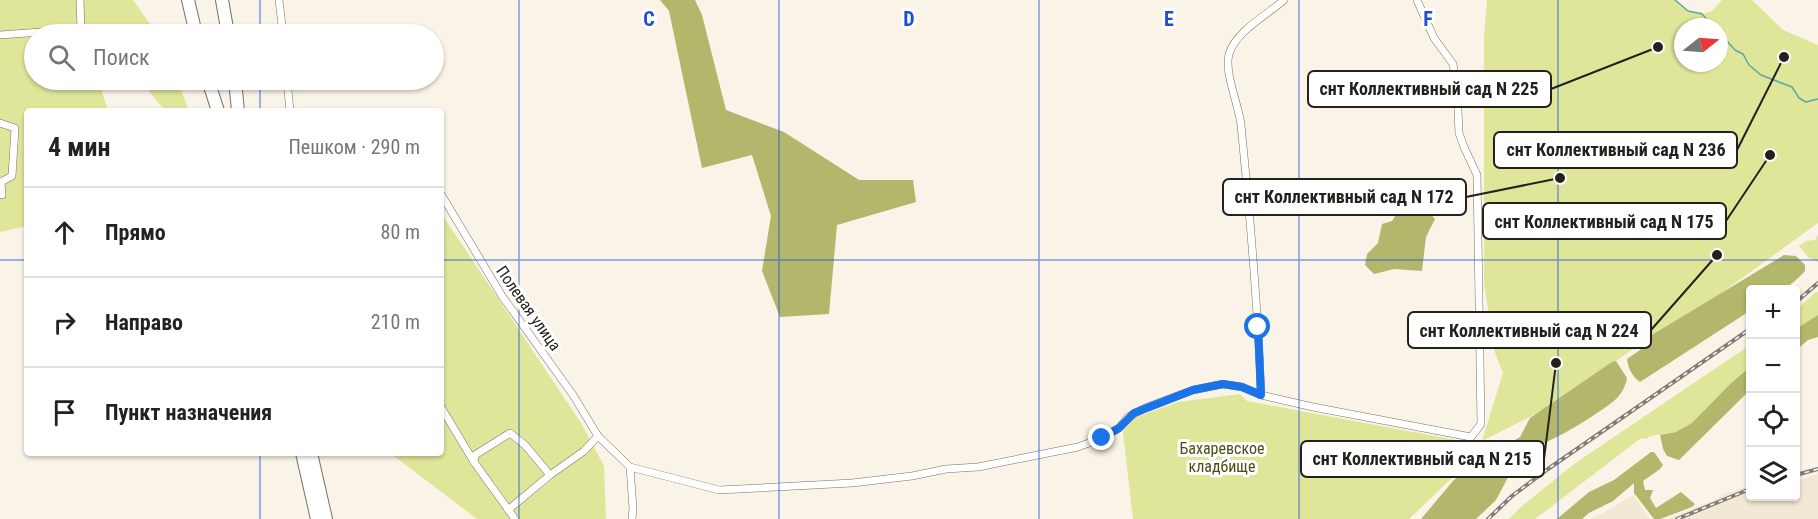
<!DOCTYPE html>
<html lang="ru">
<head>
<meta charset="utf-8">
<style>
  body { margin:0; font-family:"Roboto Condensed",sans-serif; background:#f6f6f6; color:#222 }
  .controls { position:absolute; right:18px; bottom:18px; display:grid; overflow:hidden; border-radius:6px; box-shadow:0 2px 4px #0004 }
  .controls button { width:54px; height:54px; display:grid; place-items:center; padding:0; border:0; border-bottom:2px solid #e0e0e0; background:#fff; color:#222; font:30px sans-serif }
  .compass { position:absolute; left:1674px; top:18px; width:54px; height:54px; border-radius:50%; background:#fff; box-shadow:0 2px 4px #0004; rotate:73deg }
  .stop { position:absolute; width:18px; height:18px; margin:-14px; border:4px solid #1a73e8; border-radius:50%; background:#fff }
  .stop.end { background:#1a73e8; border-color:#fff; box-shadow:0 2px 6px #0008 }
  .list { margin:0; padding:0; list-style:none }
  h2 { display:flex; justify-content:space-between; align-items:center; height:78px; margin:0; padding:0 24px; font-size:26px }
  h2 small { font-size:20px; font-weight:400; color:#767676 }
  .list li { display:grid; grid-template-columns:39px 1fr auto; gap:18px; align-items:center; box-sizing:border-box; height:90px; padding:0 24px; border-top:2px solid #e0e0e0 }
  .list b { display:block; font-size:22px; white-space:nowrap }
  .list em { font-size:20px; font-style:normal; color:#767676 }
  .icon { flex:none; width:33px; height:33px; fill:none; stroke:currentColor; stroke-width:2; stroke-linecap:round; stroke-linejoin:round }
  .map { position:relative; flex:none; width:1818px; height:519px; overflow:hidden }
  .search { position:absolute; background:#fff; box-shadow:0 2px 4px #0004; left:24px; top:24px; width:420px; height:66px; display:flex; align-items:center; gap:15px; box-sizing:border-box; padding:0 21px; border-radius:33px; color:#767676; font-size:22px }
  .panel { position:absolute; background:#fff; box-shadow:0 2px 4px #0004; left:24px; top:108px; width:420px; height:348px; border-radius:6px }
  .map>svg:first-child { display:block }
  .built { fill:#f3e8d5 }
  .green { fill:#dfe69a; fill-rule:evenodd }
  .forest { fill:#b2b76b }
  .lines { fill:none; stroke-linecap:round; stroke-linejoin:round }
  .stream { stroke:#5ba6a9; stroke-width:1.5 }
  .minor-casing { stroke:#777167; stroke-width:8 }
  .trunk-casing { stroke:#777167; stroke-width:14 }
  .minor { stroke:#fff; stroke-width:7 }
  .trunk { stroke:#fff; stroke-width:12 }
  .rail-casing { stroke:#817c75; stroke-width:4 }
  .rail { stroke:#fff; stroke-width:1.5; stroke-dasharray:4.5; stroke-linecap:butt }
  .route { stroke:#1a73e8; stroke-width:8 }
  .grid { fill:none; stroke:#1d4ed8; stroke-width:1.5; stroke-opacity:0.55 }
  .labels { text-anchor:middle; stroke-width:6; stroke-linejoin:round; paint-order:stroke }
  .street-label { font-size:16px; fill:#24211d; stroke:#fff }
  .park-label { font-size:16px; fill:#4b4e14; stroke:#fff }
  .grid-label { font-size:20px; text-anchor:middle; font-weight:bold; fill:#1d4ed8; stroke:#fff; stroke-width:6; stroke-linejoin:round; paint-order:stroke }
  .leader { fill:none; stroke:#24211d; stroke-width:2 }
  .callout-dot { fill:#24211d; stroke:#fff; stroke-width:2 }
  .callout { fill:#fff; stroke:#24211d; stroke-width:2 }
  .callout-label { font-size:18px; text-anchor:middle; font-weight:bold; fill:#24211d }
</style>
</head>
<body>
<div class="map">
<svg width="1818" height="519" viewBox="0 0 1818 519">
  <rect width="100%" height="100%" fill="#faf3e7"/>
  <g class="built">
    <path d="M 1818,474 L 1818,519 L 1668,519 L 1719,498 L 1719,496 L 1750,485 L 1750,496 L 1796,496 L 1796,481 Z"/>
    <path d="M 1633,495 L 1650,519 L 1590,519 L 1601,514 Z"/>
  </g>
  <g class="green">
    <path d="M 0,0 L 133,0 L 157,34 L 34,34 L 34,80 L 98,80 L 108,111 L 27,111 L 27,226 L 0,232 Z"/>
    <path d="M 1487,0 L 1675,0 L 1688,11 L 1702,12 L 1703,14 L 1712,11 L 1722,0 L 1752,0 L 1783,30 L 1818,45 L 1818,223 L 1720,294 L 1646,340 L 1555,404 L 1482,441 L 1503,373 L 1495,353 L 1484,284 L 1484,37 ZM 1683,27 L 1719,27 L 1719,63 L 1683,63 Z"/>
    <path d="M 140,80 L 177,80 L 189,111 L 165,111 Z"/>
    <path d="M 441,213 L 581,423 L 604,466 L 606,519 L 477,519 L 390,453 L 441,453 Z"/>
    <path d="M 1818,234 L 1818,262 L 1809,258 L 1799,246 L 1806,241 L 1815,240 Z"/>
    <path d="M 1816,292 L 1818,292 L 1818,315 L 1796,329 L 1796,310 Z"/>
    <path d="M 1750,345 L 1750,367 L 1730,384 L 1692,423 L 1676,432 L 1650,436 L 1646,439 L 1641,438 L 1535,519 L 1509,519 L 1522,506 L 1574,464 Z"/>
    <path d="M 1240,394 L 1247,401 L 1472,443 L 1479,452 L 1409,519 L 1133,519 L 1123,433 L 1125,425 L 1129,420 L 1178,402 Z"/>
  </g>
  <g class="forest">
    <path d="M 660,0 L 695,0 L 702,15 L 726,110 L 784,132 L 859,180 L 913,180 L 916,202 L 837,225 L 829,314 L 780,317 L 762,271 L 771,216 L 752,155 L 702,168 L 669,11 Z"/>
    <path d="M 1400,208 L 1426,209 L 1435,219 L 1426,237 L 1422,271 L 1394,269 L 1374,274 L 1365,265 L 1367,254 L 1378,243 L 1382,224 L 1392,221 Z"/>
    <path d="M 1784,255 L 1796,256 L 1805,265 L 1805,271 C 1785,293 1779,290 1750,290 L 1750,309 L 1745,314 L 1640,382 C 1632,376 1628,368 1627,359 L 1640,350 L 1647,338 Z"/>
    <path d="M 1818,315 L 1818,337 L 1808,340 L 1796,350 L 1796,329 Z"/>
    <path d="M 1616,361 L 1627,378 C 1626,385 1622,393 1617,398 C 1602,413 1504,475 1490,449 L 1493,445 L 1515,440 L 1520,437 L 1530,418 L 1612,362 Z"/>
    <path d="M 1750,367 L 1750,390 L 1679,460 L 1667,456 L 1663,449 L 1660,435 L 1676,432 L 1692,423 L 1730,384 Z"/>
    <path d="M 1651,452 L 1654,452 L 1663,465 L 1660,469 L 1643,481 L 1645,490 L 1653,490 L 1650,498 L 1656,508 L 1681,492 L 1695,504 L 1692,507 L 1660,519 L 1654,519 L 1634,493 L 1634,483 L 1613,501 L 1589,513 L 1582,519 L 1557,519 L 1589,492 L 1614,480 Z"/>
    <path d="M 1481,455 L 1502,462 L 1515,461 L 1515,464 L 1496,500 L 1476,519 L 1421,519 L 1453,481 Z"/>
  </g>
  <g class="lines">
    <g class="stream">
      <path d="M 1675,0 L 1688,11 L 1702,14 L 1714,27"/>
      <path d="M 1719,28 L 1723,30 L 1726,40 L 1735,50 L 1743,54 L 1749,65 L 1761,75 L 1792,87 L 1799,98 L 1806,102 L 1818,99"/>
    </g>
    <defs>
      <g id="minor">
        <path d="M 279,0 L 283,34"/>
        <path d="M 0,35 L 81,29 L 80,0"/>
        <path d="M 287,80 L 290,111"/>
        <path d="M 0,123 L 15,128 L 12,176 L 1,182 L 2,195"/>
        <path d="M 441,194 L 502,296 L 573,395 L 598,436 L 630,467 L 719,490 L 852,483 L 912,476 L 946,469 L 978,467 L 1078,447 L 1102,438 L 1119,428 L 1128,417 L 1145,408 L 1193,390 L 1223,384 L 1242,387 L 1261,395 L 1313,407 L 1471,437 L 1481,424 L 1477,175 L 1464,147 L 1459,133 L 1457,87 L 1453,64 L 1434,38 L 1417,0"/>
        <path d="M 1261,395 C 1258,305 1250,215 1241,125 C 1239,105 1224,73 1229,54 C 1236,31 1267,15 1284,0"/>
        <path d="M 441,407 L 474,462 L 515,519"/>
        <path d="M 474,462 L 475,455 L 510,433 L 525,445 L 550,475"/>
        <path d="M 630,467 L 633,509 L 632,519"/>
        <path d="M 508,510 L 550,475 L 584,451 L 598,436"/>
      </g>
      <g id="trunk">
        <path d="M 188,0 L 196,34"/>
        <path d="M 222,0 L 228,34"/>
        <path d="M 208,80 L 218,111"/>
        <path d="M 235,80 L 238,111"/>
        <path d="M 302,453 L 317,519"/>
        <path d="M 311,453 L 326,519"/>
      </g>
    </defs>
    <use href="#minor" class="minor-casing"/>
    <use href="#trunk" class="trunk-casing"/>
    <use href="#minor" class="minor"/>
    <use href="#trunk" class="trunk"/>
    <defs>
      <g id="rail">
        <path d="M 1796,302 L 1818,283"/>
        <path d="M 1796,475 L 1818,469"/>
        <path d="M 1488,519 L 1512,496 L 1548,469 L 1750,329"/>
        <path d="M 1677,519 L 1750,489"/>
      </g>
    </defs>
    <use href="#rail" class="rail-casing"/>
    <use href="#rail" class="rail"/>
  </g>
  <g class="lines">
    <path class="route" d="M 1102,438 L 1119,428 L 1134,413 L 1193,390 L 1223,384 L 1242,387 L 1261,395 L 1258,327"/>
  </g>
  <path class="grid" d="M 260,0 L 260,34M 519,0 L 519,519M 779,0 L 779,519M 1039,0 L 1039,519M 1299,0 L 1299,519M 1558,0 L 1558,519M 260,80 L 260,111M 0,260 L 27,260M 441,260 L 1818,260M 260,453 L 260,519"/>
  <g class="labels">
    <g class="street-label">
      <text transform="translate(529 308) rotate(55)" y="6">Полевая улица</text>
    </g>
    <g class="park-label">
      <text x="1222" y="454">Бахаревское<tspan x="1222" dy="18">кладбище</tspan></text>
    </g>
  </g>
  <g class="grid-label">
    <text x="649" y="26">C</text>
    <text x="909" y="26">D</text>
    <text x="1169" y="26">E</text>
    <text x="1428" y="26">F</text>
  </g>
  <path class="leader" d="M1658 47L1551 89M1784 57L1737 150M1560 178L1466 197M1770 155L1726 221M1717 255L1651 330M1556 363L1544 459"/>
  <g class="callout-dot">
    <circle cx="1658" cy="47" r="6"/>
    <circle cx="1784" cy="57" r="6"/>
    <circle cx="1560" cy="178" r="6"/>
    <circle cx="1770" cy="155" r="6"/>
    <circle cx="1717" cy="255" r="6"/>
    <circle cx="1556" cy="363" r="6"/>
  </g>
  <g class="callout">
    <rect x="1308" y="71" width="243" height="36" rx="6"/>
    <rect x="1494" y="132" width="243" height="36" rx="6"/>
    <rect x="1223" y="179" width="243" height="36" rx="6"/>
    <rect x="1483" y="203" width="243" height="36" rx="6"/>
    <rect x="1408" y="312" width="243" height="36" rx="6"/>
    <rect x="1301" y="441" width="243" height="36" rx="6"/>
  </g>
  <g class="callout-label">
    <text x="1429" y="95">снт Коллективный сад N 225</text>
    <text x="1616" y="156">снт Коллективный сад N 236</text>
    <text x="1344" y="203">снт Коллективный сад N 172</text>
    <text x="1604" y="228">снт Коллективный сад N 175</text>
    <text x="1529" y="337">снт Коллективный сад N 224</text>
    <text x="1422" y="465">снт Коллективный сад N 215</text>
  </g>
</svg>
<div class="controls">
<button>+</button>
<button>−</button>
<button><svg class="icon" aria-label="locate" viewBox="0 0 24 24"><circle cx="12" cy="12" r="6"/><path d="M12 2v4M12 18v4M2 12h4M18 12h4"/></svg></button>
<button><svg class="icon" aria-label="layers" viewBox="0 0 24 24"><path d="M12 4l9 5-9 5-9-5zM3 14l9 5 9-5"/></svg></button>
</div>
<svg class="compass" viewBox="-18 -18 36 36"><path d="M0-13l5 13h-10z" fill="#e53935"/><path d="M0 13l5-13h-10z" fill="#767676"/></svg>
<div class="stop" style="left:1258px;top:327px"></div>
<div class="stop end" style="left:1102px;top:438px"></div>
<div class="search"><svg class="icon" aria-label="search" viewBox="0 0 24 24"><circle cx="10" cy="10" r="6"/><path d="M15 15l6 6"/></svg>Поиск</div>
<section class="panel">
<h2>4 мин<small>Пешком · 290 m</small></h2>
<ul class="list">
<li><svg class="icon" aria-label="ahead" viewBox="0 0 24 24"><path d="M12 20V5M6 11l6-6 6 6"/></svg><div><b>Прямо</b></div><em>80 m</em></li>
<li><svg class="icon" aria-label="right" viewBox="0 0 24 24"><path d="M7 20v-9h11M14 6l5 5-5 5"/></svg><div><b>Направо</b></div><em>210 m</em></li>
<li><svg class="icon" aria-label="arrive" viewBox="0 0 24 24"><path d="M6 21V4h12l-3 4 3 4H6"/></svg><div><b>Пункт назначения</b></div></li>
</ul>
</section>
</div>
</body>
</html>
